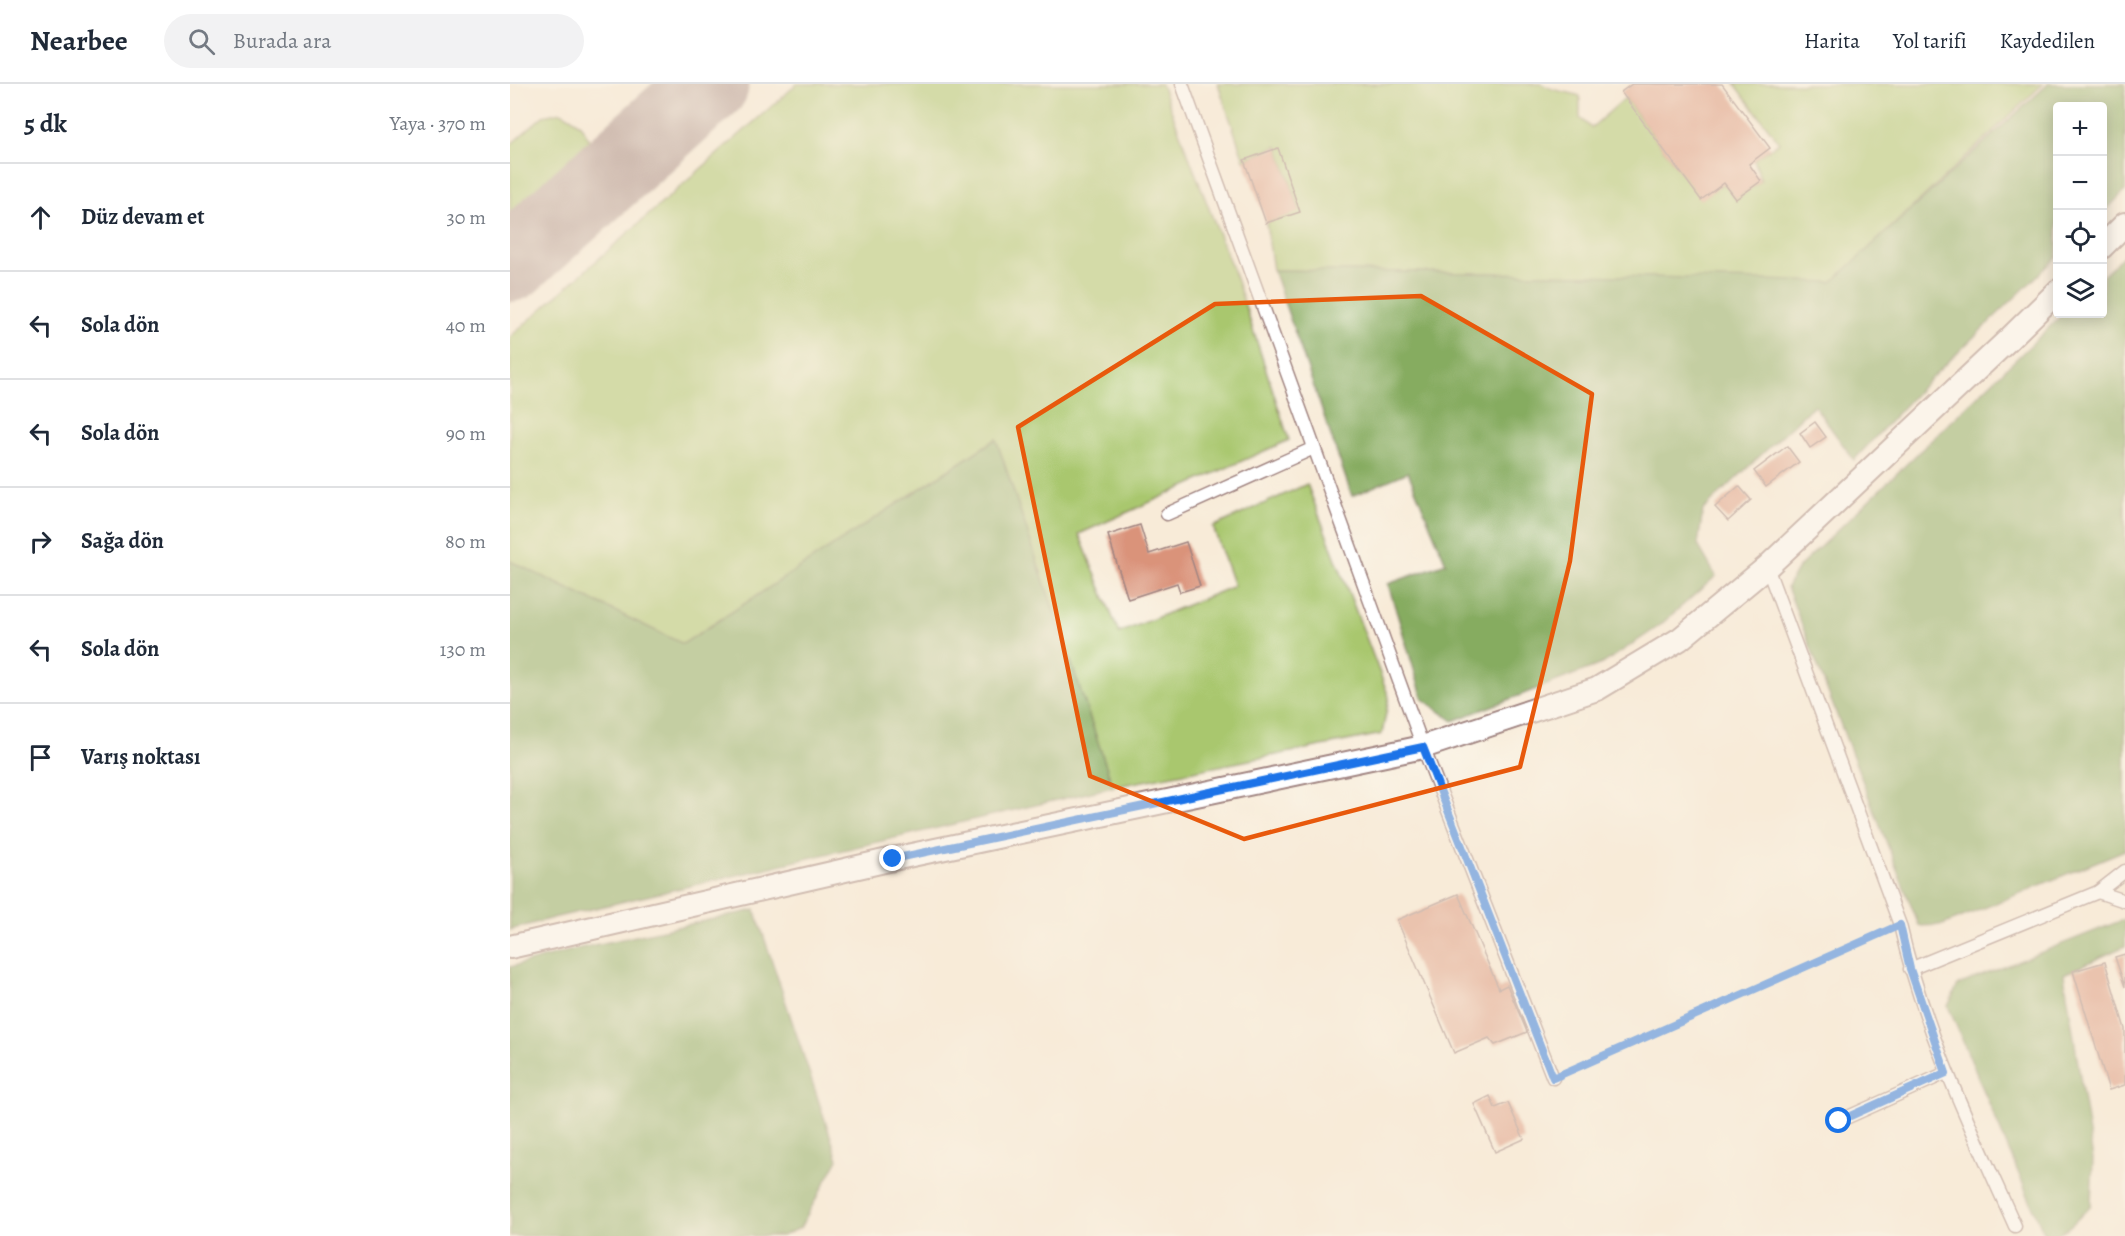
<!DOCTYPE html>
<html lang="tr">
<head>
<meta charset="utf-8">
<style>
  body { margin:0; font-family:Alegreya,serif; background:#f2f2f3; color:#1f2937 }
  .controls { position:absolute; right:18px; top:18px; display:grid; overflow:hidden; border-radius:6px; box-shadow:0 3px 15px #0003 }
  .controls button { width:54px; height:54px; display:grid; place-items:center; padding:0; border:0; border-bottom:2px solid #e0e1e3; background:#fff; color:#1f2937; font:30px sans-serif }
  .stop { position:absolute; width:18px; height:18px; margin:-14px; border:4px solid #1a73e8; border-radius:50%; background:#fff }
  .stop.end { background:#1a73e8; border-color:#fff; box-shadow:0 2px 6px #0008 }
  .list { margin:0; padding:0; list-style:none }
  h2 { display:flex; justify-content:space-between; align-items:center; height:78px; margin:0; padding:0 24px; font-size:26px }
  h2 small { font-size:20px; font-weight:400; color:#747a83 }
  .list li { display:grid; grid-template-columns:39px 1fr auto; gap:18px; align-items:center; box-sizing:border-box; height:108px; padding:0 24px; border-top:2px solid #e0e1e3 }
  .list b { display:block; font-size:22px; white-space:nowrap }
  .list em { font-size:20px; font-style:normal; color:#747a83 }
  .icon { flex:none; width:33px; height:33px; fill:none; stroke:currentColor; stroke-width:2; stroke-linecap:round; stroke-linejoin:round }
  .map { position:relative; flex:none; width:1615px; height:1152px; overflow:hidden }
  header { display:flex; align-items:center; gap:36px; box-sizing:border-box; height:84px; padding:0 30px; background:#fff; border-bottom:2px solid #e0e1e3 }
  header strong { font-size:28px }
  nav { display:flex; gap:33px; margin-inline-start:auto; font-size:21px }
  .search { width:420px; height:54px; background:#f2f2f3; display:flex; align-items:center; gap:15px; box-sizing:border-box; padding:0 21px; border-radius:33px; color:#747a83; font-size:22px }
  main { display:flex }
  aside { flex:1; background:#fff }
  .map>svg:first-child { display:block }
  .green { fill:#a9c76e; stroke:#7a734c; stroke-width:1.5 }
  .forest { fill:#86ac61; stroke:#686646; stroke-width:1.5 }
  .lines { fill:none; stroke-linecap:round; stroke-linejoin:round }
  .taxiway { stroke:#a18582; stroke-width:78 }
  .building { fill:#da937a }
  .lane-casing { stroke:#a18582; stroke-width:15 }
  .street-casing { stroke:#a18582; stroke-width:26 }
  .path { stroke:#a18582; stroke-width:4; stroke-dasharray:1.5 4.5; stroke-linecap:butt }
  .lane { stroke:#fff; stroke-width:12 }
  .street { stroke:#fff; stroke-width:22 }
  .route { stroke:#1a73e8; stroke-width:8 }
  .marked { fill:none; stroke:#e8590c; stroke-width:4.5; stroke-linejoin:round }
</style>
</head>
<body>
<header>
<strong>Nearbee</strong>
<div class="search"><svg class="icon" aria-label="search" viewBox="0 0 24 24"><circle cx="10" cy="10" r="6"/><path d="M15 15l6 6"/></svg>Burada ara</div>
<nav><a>Harita</a><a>Yol tarifi</a><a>Kaydedilen</a></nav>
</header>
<main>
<aside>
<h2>5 dk<small>Yaya · 370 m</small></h2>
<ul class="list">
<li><svg class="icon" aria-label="ahead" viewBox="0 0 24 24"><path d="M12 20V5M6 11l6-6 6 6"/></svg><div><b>Düz devam et</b></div><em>30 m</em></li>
<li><svg class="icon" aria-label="left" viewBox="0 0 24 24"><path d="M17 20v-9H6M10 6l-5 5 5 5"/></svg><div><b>Sola dön</b></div><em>40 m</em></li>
<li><svg class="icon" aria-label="left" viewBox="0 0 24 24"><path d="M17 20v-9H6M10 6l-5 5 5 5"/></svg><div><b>Sola dön</b></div><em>90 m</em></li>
<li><svg class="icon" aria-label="right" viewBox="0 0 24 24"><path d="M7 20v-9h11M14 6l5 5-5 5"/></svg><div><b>Sağa dön</b></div><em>80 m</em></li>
<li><svg class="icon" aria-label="left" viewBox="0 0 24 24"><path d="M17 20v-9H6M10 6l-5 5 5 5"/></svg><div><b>Sola dön</b></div><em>130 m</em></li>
<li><svg class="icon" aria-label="arrive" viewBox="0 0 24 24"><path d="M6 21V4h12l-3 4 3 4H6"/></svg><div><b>Varış noktası</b></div></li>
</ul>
</aside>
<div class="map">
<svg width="1615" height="1152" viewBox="0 0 1615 1152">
  <rect width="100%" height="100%" fill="#fbf7ec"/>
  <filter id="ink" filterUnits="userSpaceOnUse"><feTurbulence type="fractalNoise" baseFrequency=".0167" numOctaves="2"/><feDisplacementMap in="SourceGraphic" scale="12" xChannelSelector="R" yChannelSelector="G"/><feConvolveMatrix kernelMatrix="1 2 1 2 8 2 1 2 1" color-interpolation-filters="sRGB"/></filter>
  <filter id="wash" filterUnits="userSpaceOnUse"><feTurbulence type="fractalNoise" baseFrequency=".008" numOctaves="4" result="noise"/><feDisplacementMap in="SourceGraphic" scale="24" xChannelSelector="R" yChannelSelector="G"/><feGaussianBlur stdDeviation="1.35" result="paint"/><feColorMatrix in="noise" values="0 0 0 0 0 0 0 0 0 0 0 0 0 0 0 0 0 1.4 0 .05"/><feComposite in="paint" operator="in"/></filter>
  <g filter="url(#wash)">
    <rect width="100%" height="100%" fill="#f8ebd8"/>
    <g class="green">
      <path d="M 287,0 L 651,0 L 727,197 L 779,356 L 569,450 L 609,549 L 724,502 L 703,443 L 797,400 L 879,613 L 872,650 L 603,703 L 486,355 L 173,560 L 0,477 L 0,253 Z"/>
      <path d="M 708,0 L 1032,0 C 1043,8 1057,7 1070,12 L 1070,34 L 1081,44 L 1115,14 L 1191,115 L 1214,99 L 1226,115 L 1251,97 L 1244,76 L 1269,58 L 1225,0 L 1533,0 L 1322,199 L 1034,190 L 763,186 L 756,139 L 790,127 L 768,62 L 734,76 Z"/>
      <path d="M 51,28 C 69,37 74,42 81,62 L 68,80 L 0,139 L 0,61 L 33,32 Z"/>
    </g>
    <g class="forest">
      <path d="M 1538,0 L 1615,0 L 1615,107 L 1593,129 L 1592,22 L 1548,22 L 1547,173 L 1413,302 L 1344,376 L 1304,321 L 1193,426 L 1188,461 L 1206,492 L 1148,543 L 1094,579 L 943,637 L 913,615 L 878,500 L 936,479 L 898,388 L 842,412 L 763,186 L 1034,190 L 1322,198 Z"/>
      <path d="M 1615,170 L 1615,766 L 1433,841 L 1409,842 L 1277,503 L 1288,484 L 1553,230 L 1592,230 L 1593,192 Z"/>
      <path d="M 486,355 L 603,703 L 43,834 L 0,846 L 0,477 L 173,560 Z"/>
      <path d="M 245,826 L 328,1075 L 290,1144 L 272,1152 L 0,1152 L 0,883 L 66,865 Z"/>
      <path d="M 1615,835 L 1615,862 L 1554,890 L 1583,1075 L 1581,1121 C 1568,1134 1555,1152 1535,1152 L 1438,922 L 1448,901 Z"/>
    </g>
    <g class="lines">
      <path class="taxiway" d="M 0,179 L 200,0"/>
    </g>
    <g id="blocks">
      <g class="building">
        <path d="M 1122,0 L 1212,0 L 1260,64 L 1239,80 L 1251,97 L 1226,115 L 1214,99 L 1191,116 L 1111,8 Z"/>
        <path d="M 768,64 L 790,128 L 756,139 L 734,76 Z"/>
        <path d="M 1305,338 L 1316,353 L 1300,364 L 1290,349 Z"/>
        <path d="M 1277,362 L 1289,378 L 1256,403 L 1244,387 Z"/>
        <path d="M 1229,402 L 1241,416 L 1218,437 L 1205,423 Z"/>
        <path d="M 630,441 L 639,470 L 676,458 L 690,502 L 670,508 L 667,499 L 618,515 L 598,451 Z"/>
        <path d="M 948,810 L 989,905 L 997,901 L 1017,948 L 985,961 L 979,954 L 944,969 L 887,836 Z"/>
        <path d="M 1615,870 L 1615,903 L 1605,873 Z"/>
        <path d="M 1595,878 L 1615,945 L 1615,1001 L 1599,1006 L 1563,887 Z"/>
        <path d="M 980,1012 L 985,1024 L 998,1019 L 1014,1055 L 985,1068 L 964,1020 Z"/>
      </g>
    </g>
  </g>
  <g filter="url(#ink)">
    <use href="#blocks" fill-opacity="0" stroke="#a18582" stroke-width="1.5"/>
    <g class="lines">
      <defs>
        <g id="lane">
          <path d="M 672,0 L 913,663 L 1043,994"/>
          <path d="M 657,430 L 804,364"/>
          <path d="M 1257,483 L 1390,841 C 1414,947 1461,1044 1505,1142"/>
          <path d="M 1588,808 L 1615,817"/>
          <path d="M 1400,885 L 1588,808 L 1615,787"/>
          <path d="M 1329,1037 L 1436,989"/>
        </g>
        <g id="street">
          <path d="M 1592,163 L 1615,140"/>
          <path d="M 0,863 L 383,775 L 913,663 L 1087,605 L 1170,555 L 1257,483 L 1497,257 L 1548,207"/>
        </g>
      </defs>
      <use href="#lane" class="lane-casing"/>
      <use href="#street" class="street-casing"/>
      <path class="path" d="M 1060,987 L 1372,849"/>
      <use href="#lane" class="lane"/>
      <use href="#street" class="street"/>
    </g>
  </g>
  <g class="lines" filter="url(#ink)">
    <path class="route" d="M 383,775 L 913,663 L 1043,994 L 1390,841 L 1400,885 L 1436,989 L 1329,1037"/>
  </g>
  <path d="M0 0H1615V1152H0ZM 911,212 L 1082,310 L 1060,477 L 1010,683 L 734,755 L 580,692 L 508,343 L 705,220 Z" fill="#f8ebd8" fill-opacity=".55" fill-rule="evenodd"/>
  <path class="marked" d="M 911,212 L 1082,310 L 1060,477 L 1010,683 L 734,755 L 580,692 L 508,343 L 705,220 Z"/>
</svg>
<div class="controls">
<button>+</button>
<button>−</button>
<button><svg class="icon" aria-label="locate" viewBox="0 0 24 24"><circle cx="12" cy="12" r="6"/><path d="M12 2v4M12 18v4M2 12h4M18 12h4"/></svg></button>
<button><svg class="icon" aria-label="layers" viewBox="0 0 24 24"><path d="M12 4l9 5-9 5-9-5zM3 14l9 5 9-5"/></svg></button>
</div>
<div class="stop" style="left:1329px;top:1037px"></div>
<div class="stop end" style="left:383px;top:775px"></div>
</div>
</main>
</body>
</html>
